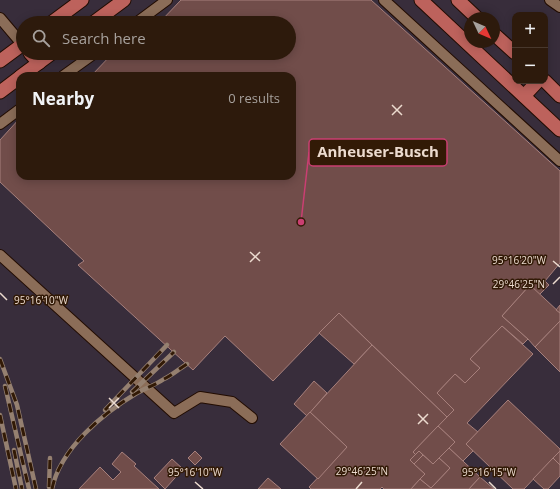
<!DOCTYPE html>
<html lang="en">
<head>
<meta charset="utf-8">
<style>
  body { margin:0; font-family:"Open Sans",sans-serif; background:#39271a; color:#f1f3f6 }
  .controls { position:absolute; right:12px; top:12px; display:grid; overflow:hidden; border-radius:8px; box-shadow:0 2px 10px #0003 }
  .controls button { width:36px; height:36px; display:grid; place-items:center; padding:0; border:0; border-bottom:1px solid #48382d; background:#2d1a0c; color:#f1f3f6; font:20px sans-serif }
  .compass { position:absolute; left:464px; top:12px; width:36px; height:36px; border-radius:50%; background:#2d1a0c; box-shadow:0 2px 10px #0003; rotate:134deg }
  .list { margin:0; padding:0; list-style:none }
  h2 { display:flex; justify-content:space-between; align-items:center; height:52px; margin:0; padding:0 16px; font-size:17px }
  h2 small { font-size:13px; font-weight:400; color:#a7a19d }
  .icon { flex:none; width:22px; height:22px; fill:none; stroke:currentColor; stroke-width:2; stroke-linecap:round; stroke-linejoin:round }
  .map { position:relative; flex:none; width:560px; height:489px; overflow:hidden }
  .search { position:absolute; background:#2d1a0c; box-shadow:0 2px 10px #0003; left:16px; top:16px; width:280px; height:44px; display:flex; align-items:center; gap:10px; box-sizing:border-box; padding:0 14px; border-radius:22px; color:#a7a19d; font-size:15px }
  .panel { position:absolute; background:#2d1a0c; box-shadow:0 2px 10px #0003; left:16px; top:72px; width:280px; height:108px; border-radius:12px }
  .map>svg:first-child { display:block }
  .industrial { fill:#382d3b; fill-rule:evenodd }
  .building { fill:#714d4a; stroke:#a7807c }
  .lines { fill:none; stroke-linecap:round; stroke-linejoin:round }
  .minor-casing { stroke:#220c00; stroke-width:12 }
  .major-casing { stroke:#220c00; stroke-width:15 }
  .minor { stroke:#8b6d58; stroke-width:10 }
  .major { stroke:#bd625c; stroke-width:13 }
  .rail-casing { stroke:#958070; stroke-width:4.5 }
  .rail { stroke:#321a06; stroke-width:3; stroke-dasharray:9; stroke-linecap:butt }
  .ticks { fill:none; stroke:#ecdbcf; stroke-width:1.5 }
  .ticks-label { font-size:10px; text-anchor:middle; fill:#ecdbcf; stroke:#321a06; stroke-width:3; stroke-linejoin:round; paint-order:stroke }
  .leader { fill:none; stroke:#ca3f72; stroke-width:1.5 }
  .callout-dot { fill:#ca3f72; stroke:#321a06; stroke-width:1.5 }
  .callout { fill:#321a06; stroke:#ca3f72; stroke-width:1.5 }
  .callout-label { font-size:15px; text-anchor:middle; font-weight:bold; fill:#ecdbcf }
</style>
</head>
<body>
<div class="map">
<svg width="560" height="489" viewBox="0 0 560 489">
  <rect width="100%" height="100%" fill="#3c2310"/>
  <path class="industrial" d="M 0,0 L 560,0 L 560,489 L 0,489 ZM 515,15 L 545,15 L 545,81 L 515,81 ZM 470,18 L 494,18 L 494,42 L 470,42 ZM 23,23 L 289,23 L 289,53 L 23,53 ZM 20,76 L 292,76 L 292,176 L 20,176 Z"/>
  <g class="building">
    <path d="M 181,0 L 371,0 L 560,171 L 560,263 L 545,281 L 549,285 L 539,295 L 530,285 L 502,316 L 528,339 L 523,344 L 502,326 L 470,359 L 480,368 L 465,383 L 455,374 L 437,393 L 454,410 L 447,417 L 339,313 L 273,381 L 225,336 L 193,370 L 78,265 L 84,261 L 0,182 L 0,140 L 20,118 L 20,176 L 292,176 L 292,76 L 91,76 L 113,53 L 289,53 L 289,23 L 159,23 Z"/>
    <path d="M 530,285 L 560,313 L 560,321 L 535,347 L 528,339 L 502,316 Z"/>
    <path d="M 560,305 L 560,313 L 556,310 Z"/>
    <path d="M 339,313 L 372,345 L 354,364 L 319,333 Z"/>
    <path d="M 560,321 L 560,372 L 535,347 Z"/>
    <path d="M 502,326 L 533,354 L 467,423 L 478,432 L 466,444 L 473,451 L 463,461 L 449,448 L 455,442 L 438,426 L 454,410 L 437,393 L 455,374 L 465,383 L 480,368 L 470,359 Z"/>
    <path d="M 372,345 L 447,417 L 413,452 L 416,455 L 410,460 L 425,474 L 411,489 L 384,489 L 382,487 L 380,489 L 311,489 L 309,487 L 347,447 L 310,412 Z"/>
    <path d="M 314,381 L 327,393 L 307,416 L 294,404 Z"/>
    <path d="M 508,400 L 560,449 L 560,451 L 524,489 L 513,489 L 466,444 Z"/>
    <path d="M 310,412 L 347,447 L 318,479 L 280,444 Z"/>
    <path d="M 438,426 L 455,442 L 433,464 L 419,451 L 416,455 L 413,452 Z"/>
    <path d="M 449,448 L 480,477 L 469,489 L 411,489 L 420,479 L 431,488 L 450,468 L 439,458 Z"/>
    <path d="M 195,451 L 202,458 L 195,465 L 188,458 Z"/>
    <path d="M 419,451 L 423,455 L 414,464 L 410,460 Z"/>
    <path d="M 560,451 L 560,465 L 553,458 Z"/>
    <path d="M 122,452 L 136,464 L 134,466 L 159,489 L 79,489 L 100,467 L 113,480 L 121,472 L 112,464 Z"/>
    <path d="M 423,455 L 433,464 L 439,458 L 450,468 L 431,488 L 420,479 L 425,474 L 414,464 Z"/>
    <path d="M 553,458 L 560,465 L 560,476 L 548,489 L 544,489 L 533,479 Z"/>
    <path d="M 172,459 L 183,469 L 165,489 L 154,478 Z"/>
    <path d="M 480,477 L 494,489 L 469,489 Z"/>
    <path d="M 268,478 L 281,489 L 258,489 Z"/>
  </g>
  <g class="lines">
    <defs>
      <g id="minor">
        <path d="M 384,0 L 560,161"/>
        <path d="M 550,0 L 560,7"/>
        <path d="M 0,18 L 22,44"/>
        <path d="M 136,23 L 167,0"/>
        <path d="M 63,76 L 95,53"/>
        <path d="M 0,124 L 20,109"/>
        <path d="M 0,255 L 174,413 L 200,397 L 232,402 L 252,418"/>
      </g>
      <g id="major">
        <path d="M 421,0 L 560,130"/>
        <path d="M 458,0 L 477,18"/>
        <path d="M 51,23 L 82,0"/>
        <path d="M 93,23 L 124,0"/>
        <path d="M 494,34 L 515,53"/>
        <path d="M 30,53 L 39,63"/>
        <path d="M 0,61 L 23,44"/>
        <path d="M 21,76 L 52,53"/>
        <path d="M 545,81 L 560,96"/>
        <path d="M 0,92 L 20,77"/>
        <path d="M 524,96 L 538,81"/>
      </g>
    </defs>
    <use href="#minor" class="minor-casing"/>
    <use href="#major" class="major-casing"/>
    <use href="#minor" class="minor"/>
    <use href="#major" class="major"/>
    <defs>
      <g id="rail">
        <path d="M 0,359 L 17,405 L 36,489"/>
        <path d="M 5,386 L 29,489"/>
        <path d="M 132,392 L 174,352"/>
        <path d="M 105,410 L 167,345"/>
        <path d="M 0,415 L 16,489"/>
        <path d="M 14,450 L 22,489"/>
        <path d="M 49,487 L 50,458"/>
        <path d="M 52,489 C 60,449 103,413 137,393 C 146,388 155,385 164,379 C 172,375 179,369 187,364"/>
      </g>
    </defs>
    <use href="#rail" class="rail-casing"/>
    <use href="#rail" class="rail"/>
  </g>
  <path class="ticks" d="M 392,105 L 402,115M 392,115 L 402,105M 250,252 L 260,261M 553,261 L 560,267M 250,262 L 260,252M 553,284 L 560,277M 0,293 L 7,300M 109,398 L 119,408M 109,408 L 119,398M 418,414 L 428,424M 418,424 L 428,414M 195,482 L 203,489M 489,482 L 496,489M 356,489 L 362,482"/>
  <g class="ticks-label">
    <text x="519" y="264">95°16'20"W</text>
    <text x="519" y="288">29°46'25"N</text>
    <text x="41" y="304">95°16'10"W</text>
    <text x="362" y="475">29°46'25"N</text>
    <text x="195" y="476">95°16'10"W</text>
    <text x="489" y="476">95°16'15"W</text>
  </g>
  <path class="leader" d="M301 222L309 152"/>
  <circle class="callout-dot" cx="301" cy="222" r="4"/>
  <rect class="callout" x="309" y="139" width="138" height="27" rx="4"/>
  <g class="callout-label">
    <text x="378" y="157">Anheuser-Busch</text>
  </g>
</svg>
<div class="controls">
<button>+</button>
<button>−</button>
</div>
<svg class="compass" viewBox="-18 -18 36 36"><path d="M0-13l5 13h-10z" fill="#e53935"/><path d="M0 13l5-13h-10z" fill="#a7a19d"/></svg>
<div class="search"><svg class="icon" aria-label="search" viewBox="0 0 24 24"><circle cx="10" cy="10" r="6"/><path d="M15 15l6 6"/></svg>Search here</div>
<section class="panel">
<h2>Nearby<small>0 results</small></h2>
<ul class="list">
</ul>
</section>
</div>
</body>
</html>
